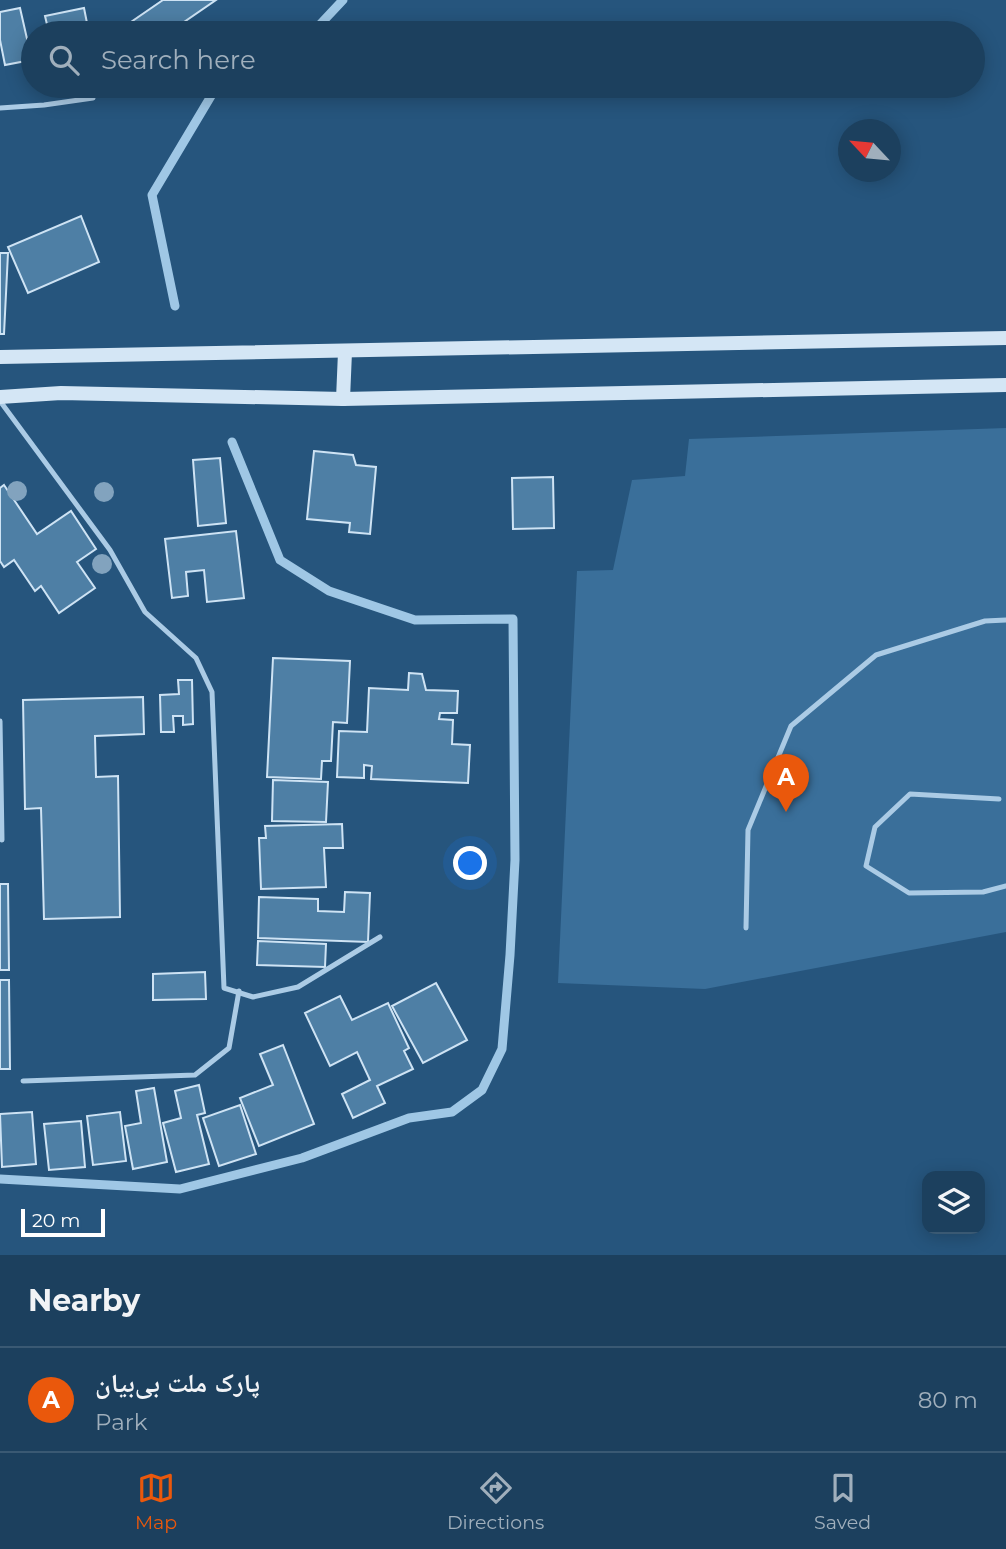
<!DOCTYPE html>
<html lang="en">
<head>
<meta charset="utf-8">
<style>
  body { margin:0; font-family:Montserrat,"Noto Naskh Arabic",sans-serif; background:#254764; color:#f1f3f6 }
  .controls { position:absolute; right:21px; bottom:21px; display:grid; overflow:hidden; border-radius:14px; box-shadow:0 4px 18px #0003 }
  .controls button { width:63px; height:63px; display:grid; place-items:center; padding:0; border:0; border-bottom:2px solid #3a5973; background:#1c405e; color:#f1f3f6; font:35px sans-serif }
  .compass { position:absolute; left:838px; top:119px; width:63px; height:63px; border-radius:50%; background:#1c405e; box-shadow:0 4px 18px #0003; rotate:296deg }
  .scale { position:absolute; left:21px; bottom:18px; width:84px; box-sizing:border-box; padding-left:7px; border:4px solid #fff; border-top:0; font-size:19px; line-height:24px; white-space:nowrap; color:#fff; -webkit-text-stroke:5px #26557d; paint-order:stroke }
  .you { position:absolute; left:471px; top:864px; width:24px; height:24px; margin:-18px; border:5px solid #fff; border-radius:50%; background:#1a73e8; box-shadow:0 0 0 10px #1a73e833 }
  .badge { display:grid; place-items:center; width:46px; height:46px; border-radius:50%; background:#ea580c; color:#fff; font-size:23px; font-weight:700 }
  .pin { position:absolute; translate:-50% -58px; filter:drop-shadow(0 2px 4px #0008) }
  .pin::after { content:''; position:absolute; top:37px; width:24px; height:21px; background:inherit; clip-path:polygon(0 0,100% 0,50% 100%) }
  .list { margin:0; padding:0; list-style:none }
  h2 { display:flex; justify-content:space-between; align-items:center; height:91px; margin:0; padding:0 28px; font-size:30px }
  h2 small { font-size:23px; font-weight:400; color:#a0afbc }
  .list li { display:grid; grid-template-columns:46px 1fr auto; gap:21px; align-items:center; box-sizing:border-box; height:105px; padding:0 28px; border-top:2px solid #3a5973 }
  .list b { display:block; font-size:26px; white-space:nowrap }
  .list p { margin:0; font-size:23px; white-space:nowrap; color:#a0afbc }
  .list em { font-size:23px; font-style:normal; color:#a0afbc }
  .icon { flex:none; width:38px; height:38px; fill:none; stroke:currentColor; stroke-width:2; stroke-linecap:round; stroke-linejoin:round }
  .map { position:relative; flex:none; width:1006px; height:1255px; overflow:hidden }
  .search { position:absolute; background:#1c405e; box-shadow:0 4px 18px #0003; left:21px; right:21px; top:21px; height:77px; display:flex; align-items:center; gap:18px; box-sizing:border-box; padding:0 24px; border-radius:38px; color:#a0afbc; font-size:26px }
  .sheet { height:196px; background:#1c405e }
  nav { display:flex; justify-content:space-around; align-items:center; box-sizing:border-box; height:98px; border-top:2px solid #3a5973; background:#1c405e; font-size:19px; color:#a0afbc }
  nav a { display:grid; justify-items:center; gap:4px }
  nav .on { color:#ea580c }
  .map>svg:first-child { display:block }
  .green { fill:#3a6f9a }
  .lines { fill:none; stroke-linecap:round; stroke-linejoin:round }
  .stream { stroke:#9fc7e5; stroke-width:9 }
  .building { fill:#4e7fa5; stroke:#cee3f4; stroke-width:2 }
  .service { stroke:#abcbe5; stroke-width:5 }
  .secondary { stroke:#d4e6f5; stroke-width:14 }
  .tree { fill:#82a3be }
</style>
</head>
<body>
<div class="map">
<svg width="1006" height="1255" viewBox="0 0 1006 1255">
  <rect width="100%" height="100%" fill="#26557d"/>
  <path class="green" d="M 1006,428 L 1006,932 L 705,989 L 558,983 L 577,571 L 613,570 L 632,480 L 685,476 L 689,439 Z"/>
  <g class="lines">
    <g class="stream">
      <path d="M 312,33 L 343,0"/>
      <path d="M 175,306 L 152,195 L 217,86"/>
      <path d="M 0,1179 L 180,1189 L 302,1158 L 409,1118 L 452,1112 L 482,1090 L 502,1049 L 510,955 L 515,860 L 513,619 L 415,620 L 329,591 L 280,560 L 232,442"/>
    </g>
  </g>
  <g class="building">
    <path d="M 163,0 L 216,0 L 168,33 L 115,33 Z"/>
    <path d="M 20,8 L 30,52 L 33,52 L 33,81 L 31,82 L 26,61 L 5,65 L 0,40 L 0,12 Z"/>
    <path d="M 84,8 L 89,33 L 49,33 L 45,16 Z"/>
    <path d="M 81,216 L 99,262 L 28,293 L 8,247 Z"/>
    <path d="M 0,253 L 8,253 L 4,334 L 0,334 Z"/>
    <path d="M 314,451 L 353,455 L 356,465 L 376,467 L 370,534 L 349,532 L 350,523 L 307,519 Z"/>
    <path d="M 220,458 L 226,523 L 198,526 L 193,460 Z"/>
    <path d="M 553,477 L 554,528 L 513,529 L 512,478 Z"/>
    <path d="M 4,485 L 37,534 L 71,511 L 96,549 L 77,562 L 95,588 L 59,613 L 41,586 L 35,591 L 14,560 L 4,567 L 0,561 L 0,488 Z"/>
    <path d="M 236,531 L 244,598 L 207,602 L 204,570 L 186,572 L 188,596 L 172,598 L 165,539 Z"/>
    <path d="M 273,658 L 350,661 L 347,723 L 333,722 L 331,761 L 322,761 L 321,779 L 267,777 Z"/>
    <path d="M 409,673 L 422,674 L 426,690 L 458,691 L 457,713 L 440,713 L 439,719 L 453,720 L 452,744 L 470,745 L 468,783 L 371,779 L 372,766 L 364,765 L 364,778 L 337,777 L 339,731 L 367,732 L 369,688 L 408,690 Z"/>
    <path d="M 178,680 L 192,680 L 193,724 L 183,725 L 183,716 L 173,716 L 174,732 L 161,732 L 160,695 L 179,694 Z"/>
    <path d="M 143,697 L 144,734 L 95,736 L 96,777 L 118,776 L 120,917 L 44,919 L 41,808 L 25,809 L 23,700 Z"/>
    <path d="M 273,780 L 328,782 L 326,822 L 272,821 Z"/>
    <path d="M 342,824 L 343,848 L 324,848 L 326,887 L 261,889 L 259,838 L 266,838 L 265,826 Z"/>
    <path d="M 0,884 L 8,884 L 9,970 L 0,970 Z"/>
    <path d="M 345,892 L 370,893 L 368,942 L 258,938 L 259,897 L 318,899 L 318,911 L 344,912 Z"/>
    <path d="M 258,941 L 326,944 L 325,967 L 257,965 Z"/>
    <path d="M 205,972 L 206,999 L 153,1000 L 153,974 Z"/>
    <path d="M 0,980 L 9,980 L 10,1069 L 0,1069 Z"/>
    <path d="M 436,983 L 467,1040 L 423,1063 L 392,1006 Z"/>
    <path d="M 340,996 L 352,1020 L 388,1003 L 409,1048 L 404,1051 L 413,1069 L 377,1086 L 385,1103 L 353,1118 L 342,1094 L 370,1080 L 357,1052 L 330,1066 L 305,1013 Z"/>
    <path d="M 283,1045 L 314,1124 L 259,1146 L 240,1098 L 273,1085 L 260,1054 Z"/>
    <path d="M 199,1085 L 205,1113 L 197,1115 L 209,1164 L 176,1172 L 163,1123 L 181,1118 L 175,1091 Z"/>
    <path d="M 154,1088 L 167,1162 L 133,1169 L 125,1126 L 141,1123 L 136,1091 Z"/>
    <path d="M 240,1105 L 256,1154 L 219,1166 L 203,1118 Z"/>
    <path d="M 32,1112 L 36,1164 L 2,1167 L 0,1114 Z"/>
    <path d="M 120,1112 L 126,1161 L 93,1165 L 87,1116 Z"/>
    <path d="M 81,1121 L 85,1167 L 49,1170 L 44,1124 Z"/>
  </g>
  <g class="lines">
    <g class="service">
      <path d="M 0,108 L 44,105 L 93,98"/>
      <path d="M 0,401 L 110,550 L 145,612 L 196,658 L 212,692 L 224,988 L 253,997 L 298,987 L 380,937"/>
      <path d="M 0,721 L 2,840"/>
      <path d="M 999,799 L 910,794 L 875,827 L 866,866 L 909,893 L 983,892 L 1006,886"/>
      <path d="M 746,928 L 748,830 L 791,726 L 876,655 L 985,621 L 1006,620"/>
      <path d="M 23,1081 L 195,1075 L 229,1048 L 239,991"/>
    </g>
    <g class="secondary">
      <path d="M 0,357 L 1006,338"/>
      <path d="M 0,397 L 61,393 L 343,399 L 1006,385"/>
      <path d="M 343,399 L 345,352"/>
    </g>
  </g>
  <g class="tree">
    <circle cx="17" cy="491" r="10"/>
    <circle cx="104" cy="492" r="10"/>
    <circle cx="102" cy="564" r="10"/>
  </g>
</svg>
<div class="controls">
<button><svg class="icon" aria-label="layers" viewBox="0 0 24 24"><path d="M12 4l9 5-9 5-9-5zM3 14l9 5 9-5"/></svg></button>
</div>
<svg class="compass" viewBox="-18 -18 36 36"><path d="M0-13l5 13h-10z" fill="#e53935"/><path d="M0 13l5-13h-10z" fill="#a0afbc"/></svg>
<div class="scale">20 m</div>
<div class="you"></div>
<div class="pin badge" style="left:786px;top:812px">A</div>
<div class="search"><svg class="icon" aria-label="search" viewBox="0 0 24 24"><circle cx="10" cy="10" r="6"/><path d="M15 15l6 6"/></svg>Search here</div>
</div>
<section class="sheet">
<h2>Nearby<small></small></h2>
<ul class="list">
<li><span class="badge">A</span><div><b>پارک ملت بی‌بیان</b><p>Park</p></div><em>80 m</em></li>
</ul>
</section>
<nav>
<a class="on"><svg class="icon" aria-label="map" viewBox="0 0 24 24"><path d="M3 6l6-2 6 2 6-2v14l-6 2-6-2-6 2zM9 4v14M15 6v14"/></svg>Map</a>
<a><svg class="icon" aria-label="directions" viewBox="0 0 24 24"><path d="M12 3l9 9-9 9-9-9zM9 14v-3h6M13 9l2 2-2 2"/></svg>Directions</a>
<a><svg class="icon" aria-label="saved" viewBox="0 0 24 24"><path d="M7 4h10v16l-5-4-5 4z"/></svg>Saved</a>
</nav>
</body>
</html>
